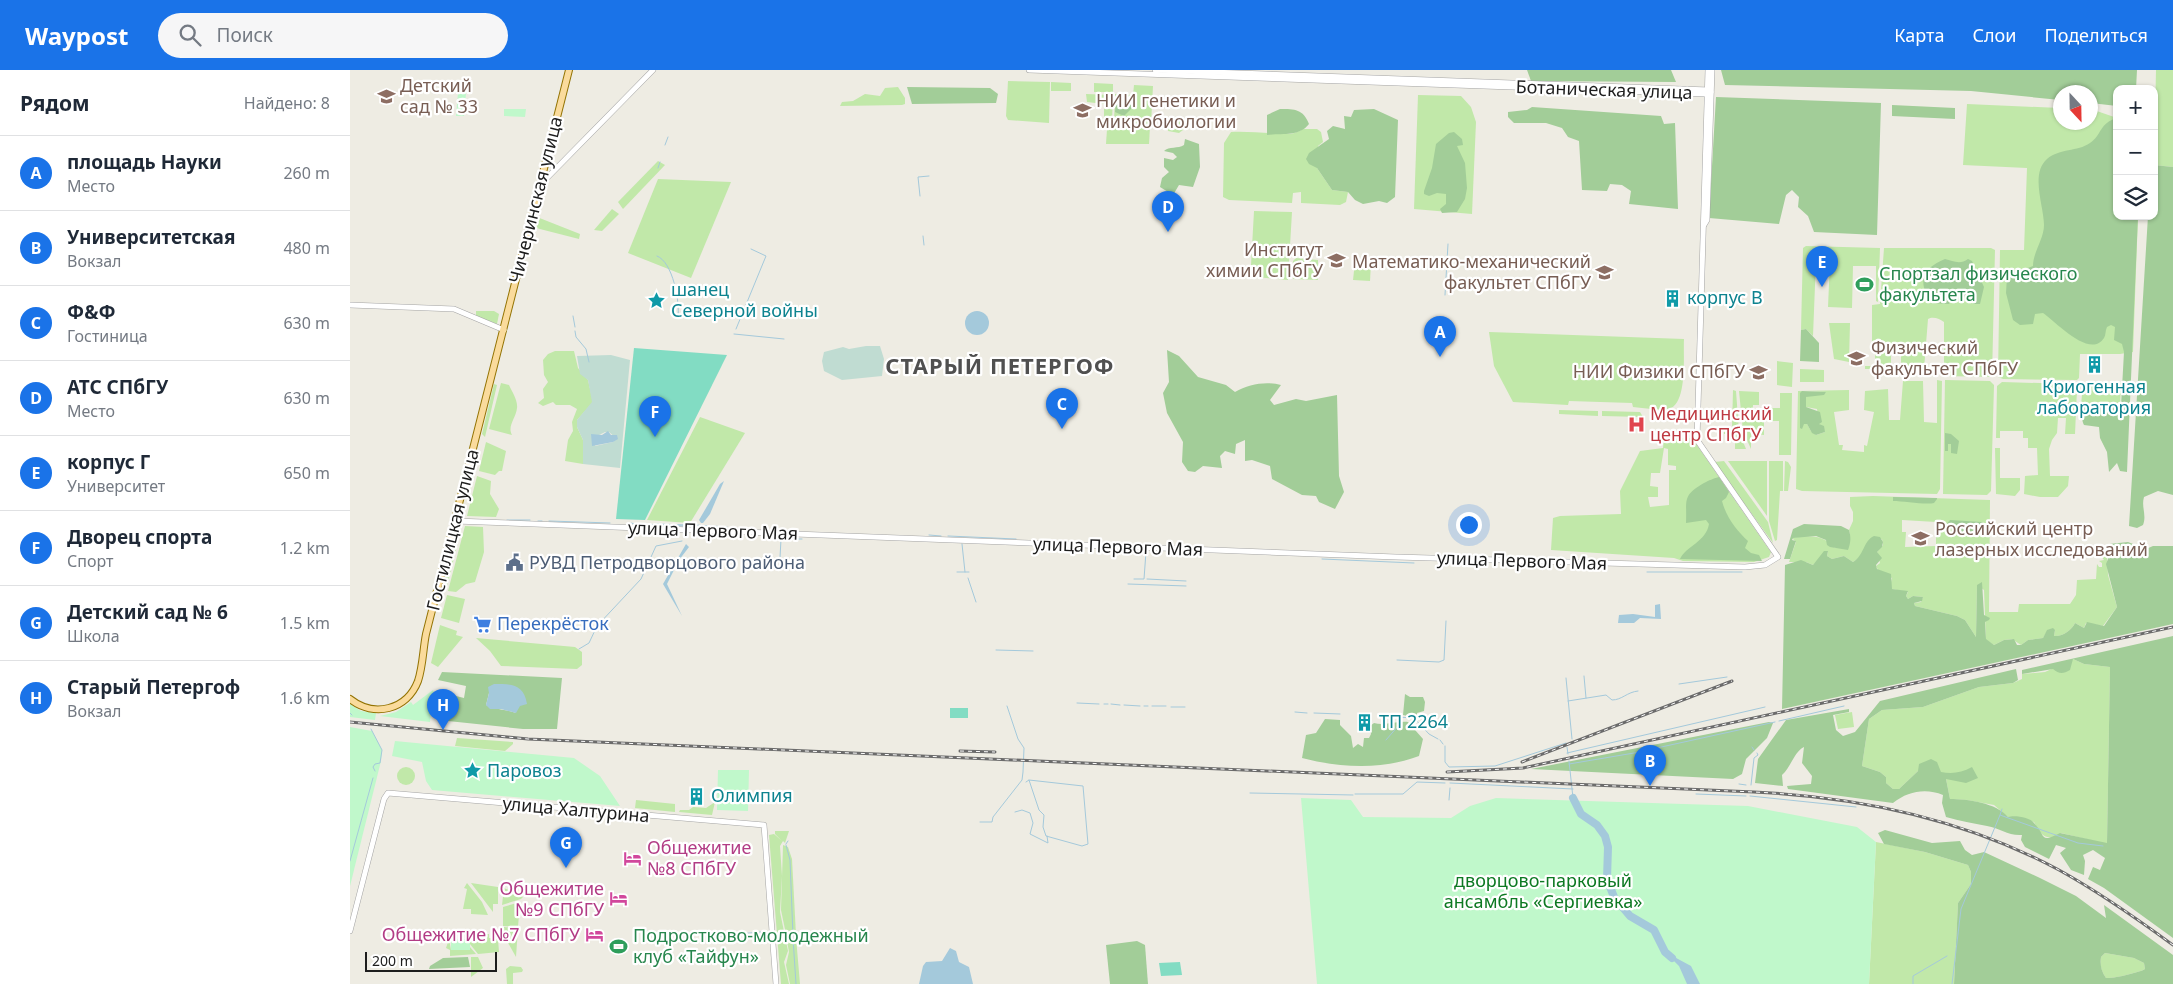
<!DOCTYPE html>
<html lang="ru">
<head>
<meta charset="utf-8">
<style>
  body { margin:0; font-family:"Noto Sans",sans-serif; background:#f6f6f7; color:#1f2937 }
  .controls { position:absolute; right:15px; top:15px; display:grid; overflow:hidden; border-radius:10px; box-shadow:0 1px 4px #0004 }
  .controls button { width:45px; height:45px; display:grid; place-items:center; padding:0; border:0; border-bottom:1px solid #e0e1e3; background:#fff; color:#1f2937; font:25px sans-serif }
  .compass { position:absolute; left:1703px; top:15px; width:45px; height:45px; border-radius:50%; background:#fff; box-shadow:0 1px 4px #0004; rotate:158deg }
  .scale { position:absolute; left:15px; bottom:12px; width:132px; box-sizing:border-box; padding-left:5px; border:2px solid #1d1d1d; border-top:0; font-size:14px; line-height:18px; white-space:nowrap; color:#1d1d1d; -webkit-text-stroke:4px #fff; paint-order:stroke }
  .you { position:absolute; left:1118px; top:454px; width:18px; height:18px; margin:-12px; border:4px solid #fff; border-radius:50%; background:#1a73e8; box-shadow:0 0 0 8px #1a73e833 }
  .badge { display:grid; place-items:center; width:32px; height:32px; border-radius:50%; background:#1a73e8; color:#fff; font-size:16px; font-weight:700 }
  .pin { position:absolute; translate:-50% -41px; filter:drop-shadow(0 1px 2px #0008) }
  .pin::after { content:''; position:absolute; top:26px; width:18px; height:15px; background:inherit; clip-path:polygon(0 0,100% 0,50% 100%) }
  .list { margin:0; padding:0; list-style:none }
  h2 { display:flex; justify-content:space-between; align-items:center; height:65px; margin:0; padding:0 20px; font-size:21px }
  h2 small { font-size:16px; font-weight:400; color:#747a83 }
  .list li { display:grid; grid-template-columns:32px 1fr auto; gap:15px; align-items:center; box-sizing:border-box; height:75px; padding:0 20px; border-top:1px solid #e0e1e3 }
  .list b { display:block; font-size:19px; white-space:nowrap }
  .list p { margin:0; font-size:16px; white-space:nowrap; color:#747a83 }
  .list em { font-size:16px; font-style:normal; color:#747a83 }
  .icon { flex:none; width:28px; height:28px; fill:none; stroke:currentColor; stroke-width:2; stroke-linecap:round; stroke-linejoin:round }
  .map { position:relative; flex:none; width:1823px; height:914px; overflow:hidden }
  header { display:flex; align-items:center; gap:30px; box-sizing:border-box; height:70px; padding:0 25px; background:#1a73e8; color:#fff }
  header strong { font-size:24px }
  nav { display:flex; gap:28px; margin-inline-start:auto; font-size:18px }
  .search { width:350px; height:45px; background:#f6f6f7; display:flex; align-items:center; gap:12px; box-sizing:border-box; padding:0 18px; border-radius:28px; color:#747a83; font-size:19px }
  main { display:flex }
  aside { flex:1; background:#fff }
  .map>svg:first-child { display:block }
  .grass { fill:#c1e8a9; fill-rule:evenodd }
  .forest { fill:#a2cd98; fill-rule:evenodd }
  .wetland { fill:#c0dcd2; fill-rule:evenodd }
  .park { fill:#c0f8cb }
  .pitch { fill:#82dcc3 }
  .water { fill:#a4c9db }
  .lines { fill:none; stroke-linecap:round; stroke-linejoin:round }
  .stream { stroke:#a4c9db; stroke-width:1 }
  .river { stroke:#a4c9db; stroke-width:8 }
  .minor-casing { stroke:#a4a4a4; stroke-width:6 }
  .major-casing { stroke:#937303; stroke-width:8 }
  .minor { stroke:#fff; stroke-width:5 }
  .major { stroke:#fadb9c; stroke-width:6 }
  .rail-casing { stroke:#6b6b6b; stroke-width:3 }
  .rail { stroke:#fff; stroke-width:1; stroke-dasharray:4; stroke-linecap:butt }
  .labels { text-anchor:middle; stroke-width:4.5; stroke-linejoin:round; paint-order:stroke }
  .education-label { font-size:18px; fill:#785e54; stroke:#fff; text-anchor:start }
  .street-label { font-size:18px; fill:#1d1d1d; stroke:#fff }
  .leisure-label { font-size:18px; fill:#27864d; stroke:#fff; text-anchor:start }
  .culture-label { font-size:18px; fill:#0d838f; stroke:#fff; text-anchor:start }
  .health-label { font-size:18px; fill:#be3a42; stroke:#fff; text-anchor:start }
  .service-label { font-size:18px; fill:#4e5e75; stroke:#fff; text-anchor:start }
  .shop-label { font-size:18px; fill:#366cbe; stroke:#fff; text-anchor:start }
  .hotel-label { font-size:18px; fill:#b23c85; stroke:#fff; text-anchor:end }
  .park-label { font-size:18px; fill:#0d7922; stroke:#fff }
  .district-label { font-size:22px; font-weight:bold; letter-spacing:1px; fill:#505050; stroke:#fff }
</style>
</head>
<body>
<header>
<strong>Waypost</strong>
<div class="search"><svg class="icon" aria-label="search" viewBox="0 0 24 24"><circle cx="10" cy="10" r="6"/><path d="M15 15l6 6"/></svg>Поиск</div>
<nav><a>Карта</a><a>Слои</a><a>Поделиться</a></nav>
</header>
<main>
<aside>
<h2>Рядом<small>Найдено: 8</small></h2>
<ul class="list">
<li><span class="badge">A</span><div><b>площадь Науки</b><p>Место</p></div><em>260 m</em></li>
<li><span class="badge">B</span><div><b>Университетская</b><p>Вокзал</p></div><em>480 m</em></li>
<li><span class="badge">C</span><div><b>Ф&amp;Ф</b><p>Гостиница</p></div><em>630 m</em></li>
<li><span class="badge">D</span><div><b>АТС СПбГУ</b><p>Место</p></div><em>630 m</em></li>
<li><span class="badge">E</span><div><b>корпус Г</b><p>Университет</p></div><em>650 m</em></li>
<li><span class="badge">F</span><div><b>Дворец спорта</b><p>Спорт</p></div><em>1.2 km</em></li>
<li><span class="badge">G</span><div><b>Детский сад № 6</b><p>Школа</p></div><em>1.5 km</em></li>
<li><span class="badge">H</span><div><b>Старый Петергоф</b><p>Вокзал</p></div><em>1.6 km</em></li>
</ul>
</aside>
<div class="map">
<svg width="1823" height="914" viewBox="0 0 1823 914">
  <rect width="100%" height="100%" fill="#eeece3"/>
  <g class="grass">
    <path d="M 1806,0 L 1823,0 L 1823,97 L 1804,95 Z"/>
    <path d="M 658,11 L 700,12 L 699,53 L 658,50 L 656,46 Z"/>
    <path d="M 701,12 L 721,13 L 721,21 L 701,21 Z"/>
    <path d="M 744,13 L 763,14 L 763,22 L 744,22 Z"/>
    <path d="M 784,15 L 803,16 L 801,54 L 764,52 L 765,24 L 783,25 Z"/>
    <path d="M 548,17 L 555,28 L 555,34 L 552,35 L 490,36 L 492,32 L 503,31 L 515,24 L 530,26 L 535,18 Z"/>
    <path d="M 736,24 L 763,25 L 762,52 L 754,52 L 754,34 L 737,32 Z"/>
    <path d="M 1068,25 L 1111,26 L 1121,37 L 1126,52 L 1122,144 L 1064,139 Z"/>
    <path d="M 1617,34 L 1710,38 L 1710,52 L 1740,52 L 1741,39 L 1767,48 L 1767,146 L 1788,146 L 1783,282 L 1770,284 L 1730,284 L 1729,308 L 1727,310 L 1653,309 L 1648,307 L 1650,180 L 1674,180 L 1677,98 L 1613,95 Z"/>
    <path d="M 829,47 L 837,51 L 837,57 L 829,63 L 818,61 L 820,48 Z"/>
    <path d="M 760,56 L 800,57 L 799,74 L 756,74 L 757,59 Z"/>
    <path d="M 954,59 L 967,59 L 971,62 L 973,72 L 968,76 L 967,98 L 982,120 L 998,122 L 996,132 L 990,135 L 951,133 L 951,122 L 943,123 L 942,133 L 879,130 L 873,127 L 874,73 L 881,62 C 900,61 921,64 940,64 C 944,64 950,60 954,59 Z"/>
    <path d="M 308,91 L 315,95 L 273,139 L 268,132 Z"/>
    <path d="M 308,109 L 381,112 L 341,208 L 278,183 Z"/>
    <path d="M 262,139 L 269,144 L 252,161 L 244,160 Z"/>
    <path d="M 904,141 L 942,142 L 938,210 L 905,207 L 904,198 L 901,195 Z"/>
    <path d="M 187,147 L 230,164 L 229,169 L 186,158 Z"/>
    <path d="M 1456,176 L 1530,178 L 1528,232 L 1526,231 L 1526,196 L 1503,196 L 1502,238 L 1478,237 L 1480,191 L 1466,190 L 1463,266 L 1456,259 L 1451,260 L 1453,178 Z"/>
    <path d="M 1534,178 L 1641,178 L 1645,180 L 1642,307 L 1594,306 L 1594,252 C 1590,249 1583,246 1578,249 L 1574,299 L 1551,299 L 1551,279 L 1541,279 L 1541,299 L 1515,299 L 1515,296 L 1525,296 L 1525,280 L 1522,279 L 1522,235 L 1530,234 Z"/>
    <path d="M 946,188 L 968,190 L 968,210 L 943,209 L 943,191 Z"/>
    <path d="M 1005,192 L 1021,193 L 1020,211 L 1003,210 Z"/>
    <path d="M 126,241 L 144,241 L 149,244 L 147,254 L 126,246 Z"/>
    <path d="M 1479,253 L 1500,253 L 1499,292 L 1484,289 Z"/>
    <path d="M 1139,262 L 1334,269 C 1333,285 1338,333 1319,339 C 1309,341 1294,338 1283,337 L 1282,333 L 1219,331 L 1218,335 L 1163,332 L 1144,296 Z"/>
    <path d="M 205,281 L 224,281 L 228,298 L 238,310 L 243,332 L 227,350 L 227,357 L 233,370 L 233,394 L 215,391 L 218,370 L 223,361 L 222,352 L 227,339 L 220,335 L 206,335 L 203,332 L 193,336 L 188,333 L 194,328 L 193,319 L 198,312 L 194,305 L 193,290 L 198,284 Z"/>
    <path d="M 1427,291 L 1443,293 L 1442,317 L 1427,315 Z"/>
    <path d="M 1450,299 L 1474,300 L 1474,312 L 1450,312 Z"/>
    <path d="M 1587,310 L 1592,311 L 1590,419 L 1587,424 L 1452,421 L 1446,419 L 1448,321 L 1499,320 L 1499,340 L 1484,342 L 1489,375 L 1493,375 L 1492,380 L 1514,382 L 1514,375 L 1517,376 L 1524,342 L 1514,340 L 1515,321 L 1538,319 L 1539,350 L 1550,350 L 1553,311 L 1573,311 L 1574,352 L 1587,353 ZM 1452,321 L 1476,322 C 1469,326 1462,323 1456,327 L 1456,337 L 1467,339 L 1469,354 L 1475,362 L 1466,365 L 1461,361 L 1457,354 L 1454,354 Z"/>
    <path d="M 1595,310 L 1640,311 L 1644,315 L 1641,421 L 1637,425 L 1593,424 Z"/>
    <path d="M 1652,312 L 1721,314 L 1727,319 L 1725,364 L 1715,364 L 1716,348 L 1708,348 L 1707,363 L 1702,370 L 1699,379 L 1700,406 L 1719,406 L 1718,416 L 1708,427 L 1690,427 L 1674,424 L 1675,406 L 1688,405 L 1687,378 L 1678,378 L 1678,368 L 1673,368 L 1673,361 L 1650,361 L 1650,368 L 1646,368 L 1647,316 Z"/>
    <path d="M 1737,312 L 1771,313 L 1770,338 L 1746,332 L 1731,335 L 1733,315 Z"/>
    <path d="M 151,313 L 159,315 C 162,322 168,330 167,338 C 166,348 157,356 162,365 L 139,359 Z"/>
    <path d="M 144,314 L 147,315 L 135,367 L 132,364 Z"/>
    <path d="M 1383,320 L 1386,321 L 1389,362 L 1396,379 L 1385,379 L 1385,364 L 1374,364 L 1374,358 L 1382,358 Z"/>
    <path d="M 1389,321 L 1409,322 L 1409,335 L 1403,335 L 1402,350 L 1414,351 L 1414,365 L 1401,364 L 1401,379 L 1393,361 Z"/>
    <path d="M 1430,323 L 1442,323 L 1441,385 L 1429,385 L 1429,351 L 1417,351 L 1418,338 L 1430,338 Z"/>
    <path d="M 1209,340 L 1248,341 L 1248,346 L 1209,344 Z"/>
    <path d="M 1252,341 L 1290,342 L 1293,347 L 1252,346 Z"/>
    <path d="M 350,347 L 395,363 L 340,453 L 297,450 Z"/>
    <path d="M 1314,368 L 1342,368 L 1418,478 L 1421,482 L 1419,487 L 1404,492 L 1333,491 L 1324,488 L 1201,480 L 1203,448 L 1210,446 L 1271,444 L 1270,421 L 1290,381 L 1313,378 ZM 1314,378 L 1318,379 L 1318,395 L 1326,396 L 1326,400 L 1319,400 L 1319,435 L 1300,437 L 1298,427 L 1308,427 L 1308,417 L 1300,416 L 1301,403 L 1310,403 Z"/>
    <path d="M 136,372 L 156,381 L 152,401 L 149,401 L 145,405 L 129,401 Z"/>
    <path d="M 1645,378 L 1650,378 L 1650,408 L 1670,408 L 1670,420 L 1665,426 L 1646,424 Z"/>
    <path d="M 1374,391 L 1418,452 L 1423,473 L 1364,392 Z"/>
    <path d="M 1378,391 L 1417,391 L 1417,446 Z"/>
    <path d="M 1419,391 L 1433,391 L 1433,421 L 1430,421 L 1427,470 L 1425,471 L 1419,451 Z"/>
    <path d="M 1435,391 L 1438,392 L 1441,397 L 1438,421 L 1434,421 Z"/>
    <path d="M 127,406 L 141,411 L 140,424 L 149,439 L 146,447 L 117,446 Z"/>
    <path d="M 1523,426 L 1640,430 L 1639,542 L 1668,542 L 1669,534 L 1720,534 L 1726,525 L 1727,510 L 1746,509 L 1747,494 L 1749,497 L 1752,497 L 1752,493 L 1749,491 L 1754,490 L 1750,484 L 1753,483 L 1757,486 L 1758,505 L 1767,537 L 1753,556 L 1736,553 L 1734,558 L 1725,553 C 1722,560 1712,567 1704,566 L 1705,560 L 1696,563 L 1693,568 L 1678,570 L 1671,575 L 1662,569 L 1654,570 L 1644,575 L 1636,570 L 1634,520 L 1627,515 L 1626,567 L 1615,550 L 1607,546 L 1565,536 L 1564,533 L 1571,532 L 1573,527 L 1563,526 L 1558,529 L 1556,526 L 1558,522 L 1542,519 L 1540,516 L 1542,508 L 1529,502 L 1526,496 L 1530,493 L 1527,482 L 1533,475 L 1532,469 L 1516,476 L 1510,487 L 1503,492 L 1494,486 L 1482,489 L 1477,486 L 1478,481 L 1463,495 L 1456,492 L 1439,492 L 1446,472 L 1442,468 C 1460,465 1473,465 1485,478 L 1492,478 L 1500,464 L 1499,460 L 1503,451 L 1503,442 L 1500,436 L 1500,427 ZM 1552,450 L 1586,452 L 1586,476 L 1555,477 L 1556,462 L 1552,462 Z"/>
    <path d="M 115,456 L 133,457 L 134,482 L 125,512 L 116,514 L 106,522 L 98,521 Z"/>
    <path d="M 108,459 L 111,460 L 96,520 L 93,516 Z"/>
    <path d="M 97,525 L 115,529 L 109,553 L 91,548 Z"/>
    <path d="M 90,555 L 107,561 L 106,565 L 113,567 L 88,597 L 81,593 Z"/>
    <path d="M 126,568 L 225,577 L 232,582 L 232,595 L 227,599 L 151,596 L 140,581 Z"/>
    <path d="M 1723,589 L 1734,594 L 1760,597 L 1757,774 L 1711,763 C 1697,772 1691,766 1684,752 L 1658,747 L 1644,735 L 1617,730 L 1600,729 L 1596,709 L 1613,702 L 1600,704 L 1568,701 L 1549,719 L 1543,719 L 1536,713 L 1536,707 L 1530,702 L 1512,696 L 1519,649 L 1532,640 L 1573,637 L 1629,617 L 1663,613 L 1672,609 L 1672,604 L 1695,602 Z"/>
    <path d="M 1502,642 L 1504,657 L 1488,659 L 1485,645 Z"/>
    <path d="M 107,668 L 163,672 L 163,674 L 155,681 L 105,676 Z"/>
    <circle cx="56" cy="706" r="9"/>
    <path d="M 286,730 L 325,734 L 325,742 L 285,738 Z"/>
    <path d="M 365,732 L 362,745 L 329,742 L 330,740 L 339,740 L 343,737 L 356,738 Z"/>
    <path d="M 425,761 L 439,761 L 435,773 L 433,771 L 430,776 L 432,806 L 430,842 L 438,881 L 434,892 L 439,914 L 431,914 L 419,765 L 424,764 L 432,771 L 425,764 Z"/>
    <path d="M 1526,772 L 1575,782 L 1618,795 L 1621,802 L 1621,814 L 1608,833 L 1604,914 L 1519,914 Z"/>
    <path d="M 433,775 L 438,777 L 442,789 L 446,865 L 437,869 L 431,840 Z"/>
    <path d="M 117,813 L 132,832 L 138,845 L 121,844 L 121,839 L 113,839 L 117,819 L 114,818 Z"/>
    <path d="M 121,813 L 148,817 L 148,834 L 143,834 L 143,842 Z"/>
    <path d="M 154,818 L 173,827 L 171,829 L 152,835 Z"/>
    <path d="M 170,832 L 168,857 L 153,856 L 153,837 Z"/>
    <path d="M 153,857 L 168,858 L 166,887 L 153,864 Z"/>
    <path d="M 120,864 L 139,864 L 139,868 L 148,869 L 149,882 L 128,884 L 120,874 Z"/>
    <path d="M 446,867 L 450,914 L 440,914 L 436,895 L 439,882 L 437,871 Z"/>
    <path d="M 99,869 L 101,880 L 120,880 L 120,877 L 126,884 L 100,886 L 100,880 L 96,878 Z"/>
    <path d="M 1755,883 L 1784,888 L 1794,893 L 1795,899 C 1791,902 1763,909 1756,908 C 1751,901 1750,895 1751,887 Z"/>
    <path d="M 121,887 L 128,887 L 133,898 L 121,907 Z"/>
    <path d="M 160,896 L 171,897 L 173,900 L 172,902 L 163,903 L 163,914 L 157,914 L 156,899 Z"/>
  </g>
  <g class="forest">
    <path d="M 1177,0 L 1321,0 L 1326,12 L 1181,11 Z"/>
    <path d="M 1371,0 L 1787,0 L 1786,19 L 1767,19 L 1767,36 L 1741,33 L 1740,22 L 1710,22 L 1710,30 L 1621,21 L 1375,15 Z"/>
    <path d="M 557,17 L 640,18 L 648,24 L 646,33 L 562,34 Z"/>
    <path d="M 1366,27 L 1531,33 L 1527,165 L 1464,162 L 1458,146 L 1448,137 L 1449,127 L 1442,120 L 1436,125 L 1429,154 L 1359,148 Z"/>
    <path d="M 768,31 L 783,35 L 782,38 L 774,46 L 765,42 L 766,32 Z"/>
    <path d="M 1542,35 L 1605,38 L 1605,49 L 1542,46 Z"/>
    <path d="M 1182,37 L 1311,46 L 1314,54 L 1325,53 L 1328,139 L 1279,134 L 1281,121 L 1272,115 L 1260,114 L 1257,121 L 1232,120 L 1229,71 L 1218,67 L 1212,58 L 1196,53 L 1164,53 L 1158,47 L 1158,42 L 1177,40 Z"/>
    <path d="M 930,39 C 945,39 953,39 959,54 C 949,67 932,63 917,65 L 917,45 Z"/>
    <path d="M 1024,39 L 1048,50 L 1045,127 L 1037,133 L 1029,131 L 1013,134 L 1005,130 L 998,122 L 982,120 L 967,98 L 959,94 L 956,89 L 959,83 L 979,69 L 977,61 L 983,56 L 995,59 L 994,46 L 1001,47 L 1004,40 Z"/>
    <path d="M 1767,48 L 1767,146 L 1788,146 L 1777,402 L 1770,401 L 1767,393 L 1759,402 L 1757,382 L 1750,368 L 1749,357 L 1734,355 C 1731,350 1731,339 1735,334 C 1747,331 1758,333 1769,338 L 1771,336 L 1774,282 L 1772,274 L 1764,270 L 1765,257 L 1761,255 L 1757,257 C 1755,261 1756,265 1754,268 C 1740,290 1704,250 1693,243 L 1685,244 L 1683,254 L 1670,255 L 1663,250 L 1656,223 L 1657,206 L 1683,196 C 1683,182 1694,169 1694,155 C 1694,136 1680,104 1697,89 C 1710,78 1727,82 1740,73 C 1752,65 1749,53 1767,48 Z"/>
    <path d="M 1104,62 L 1112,69 L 1113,75 L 1107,76 L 1115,93 L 1117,118 L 1115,129 L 1107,142 L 1092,143 L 1090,139 L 1096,134 L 1096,124 L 1087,123 L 1079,126 L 1074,124 L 1074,121 L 1082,98 L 1086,74 L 1099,63 Z"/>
    <path d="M 835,69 L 849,74 L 850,97 L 843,117 L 829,115 L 823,125 L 810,117 L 812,108 L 819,102 L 814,97 L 814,88 L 823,90 L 827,87 L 823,83 L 814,81 C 819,76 828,79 834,75 Z"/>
    <path d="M 1804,95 L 1823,97 L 1823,425 L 1808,421 L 1794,427 C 1791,437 1797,445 1793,455 L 1787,458 L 1779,456 L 1798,146 L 1804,146 Z"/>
    <path d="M 1595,189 C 1603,191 1610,195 1618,189 L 1622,191 L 1634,217 L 1630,234 L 1624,234 L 1611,225 L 1605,226 L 1599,234 L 1580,233 C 1569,210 1570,200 1595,189 Z"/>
    <path d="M 1456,259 L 1469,273 L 1469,292 L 1450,291 L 1451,260 Z"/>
    <path d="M 817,280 L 829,286 L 848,307 L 876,315 L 885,322 C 899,314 916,311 931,315 L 920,330 L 924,335 L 946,329 L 956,331 L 987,325 L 989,406 L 994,422 L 985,439 L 969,432 L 966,426 L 952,425 L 922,409 L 920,396 L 902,390 L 895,391 L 895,370 L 886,374 L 885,384 L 875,381 L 870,386 L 872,398 L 853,396 L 845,402 L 838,401 L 832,392 L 833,372 L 817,343 L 813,323 L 819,312 Z"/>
    <path d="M 1452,321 L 1476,322 L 1474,325 L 1456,327 L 1456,337 L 1470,342 L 1472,352 L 1469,354 L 1474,356 L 1475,362 L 1466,365 L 1462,363 L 1457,354 L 1454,354 L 1452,359 L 1450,358 L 1450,323 Z"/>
    <path d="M 1595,363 L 1601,364 L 1609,371 L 1607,384 L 1601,383 L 1601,374 L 1598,374 L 1598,381 L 1595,381 Z"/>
    <path d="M 1369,407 L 1379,422 L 1376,428 L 1372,431 C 1376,447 1387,461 1398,471 L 1395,478 L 1401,483 L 1409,485 L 1412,491 L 1330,489 C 1336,476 1356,472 1359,454 L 1356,450 L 1336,453 C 1337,429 1332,426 1354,413 C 1360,410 1362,409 1369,407 Z"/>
    <path d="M 1543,427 L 1587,428 L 1587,429 L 1584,433 C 1576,435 1553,431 1543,431 Z"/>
    <path d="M 1600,450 L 1632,452 L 1634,455 C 1627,469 1606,462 1595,456 Z"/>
    <path d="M 1454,454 L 1491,456 L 1499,460 C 1501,467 1501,472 1498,480 L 1480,477 L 1477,475 L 1476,470 L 1466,466 L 1443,468 L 1442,470 L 1446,471 L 1440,489 L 1434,489 L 1443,459 Z"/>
    <path d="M 1524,466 L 1530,467 L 1533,472 L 1532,477 L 1527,482 L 1532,488 L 1526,495 L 1527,499 L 1541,504 L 1542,519 L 1558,521 L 1556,526 L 1558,529 L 1563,526 L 1573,527 L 1572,531 L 1564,533 L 1565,536 L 1607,546 L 1615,550 L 1626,567 L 1627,515 L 1632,512 L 1634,545 L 1640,548 L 1639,550 L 1635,552 L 1636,569 L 1644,575 L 1654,570 L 1664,569 L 1667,575 L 1671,575 L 1678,570 L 1693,568 L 1697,560 L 1703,558 L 1705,560 L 1704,566 C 1712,567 1722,560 1725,553 L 1734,558 L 1737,552 L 1754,556 L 1767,537 L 1756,494 L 1758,489 L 1755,479 L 1759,474 L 1778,472 L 1796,479 L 1803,476 L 1823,476 L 1823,554 L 1432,639 L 1435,495 L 1451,490 L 1463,495 L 1474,481 L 1478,481 L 1477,486 L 1482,489 L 1494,486 L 1503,492 C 1514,486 1513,471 1524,466 Z"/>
    <path d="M 1823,566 L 1823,868 L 1754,818 L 1738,809 L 1743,797 L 1750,800 L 1755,788 L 1743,780 L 1733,785 L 1735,791 L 1734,805 L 1721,800 L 1710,783 L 1716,778 L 1706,775 L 1699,789 L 1675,777 L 1671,770 L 1672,765 C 1658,766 1650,758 1637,756 C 1623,753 1610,751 1596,747 L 1592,733 L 1593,725 C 1576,718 1558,721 1543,733 L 1438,719 L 1437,716 L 1461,714 L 1462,706 L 1452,693 L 1454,677 C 1444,682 1441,697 1432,705 L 1433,716 L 1405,713 L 1408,689 L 1436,650 L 1499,639 L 1499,642 L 1483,645 L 1486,660 L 1493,666 L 1505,662 L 1530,631 L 1666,599 L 1668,610 L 1663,613 L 1629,617 L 1573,637 L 1532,640 L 1519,649 L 1512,696 L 1530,702 L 1536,707 L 1536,713 L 1543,719 L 1549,719 L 1568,701 L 1569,694 L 1581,689 L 1587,692 L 1591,702 C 1602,704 1611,703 1622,697 L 1628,708 L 1616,713 L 1596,709 L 1600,729 C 1617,729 1647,733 1658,747 C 1664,745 1680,747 1684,753 C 1696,765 1689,774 1710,763 L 1757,773 L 1760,597 L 1734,594 L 1723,589 L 1720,600 C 1713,604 1709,604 1703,599 L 1672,604 L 1672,600 Z"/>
    <path d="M 92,602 L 212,608 L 207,659 L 173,659 L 98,651 L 99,635 L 102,625 L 114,628 L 116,616 L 88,610 ZM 139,623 L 166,643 C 155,639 146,640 136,635 Z"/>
    <path d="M 1055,624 L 1060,627 L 1073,627 L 1075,632 L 1074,641 L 1067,643 L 1067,648 L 1053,645 Z"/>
    <path d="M 975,649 L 990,650 L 990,655 L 1001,666 L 1003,678 L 1008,674 L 1013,677 L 1014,668 L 1019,668 L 1021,664 L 1020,656 L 1024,653 C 1034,656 1048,651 1058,652 L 1073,669 L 1069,686 C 1033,700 990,698 952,688 L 956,665 L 966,663 Z"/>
    <path d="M 1419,652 L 1423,653 L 1417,668 L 1396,689 L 1392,704 L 1383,709 L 1181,699 Z"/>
    <path d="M 1535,760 L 1582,773 L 1610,771 L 1615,780 L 1622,785 L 1634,782 L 1690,808 L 1726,826 L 1756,848 L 1754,835 L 1823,885 L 1823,914 L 1604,914 L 1608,833 L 1621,814 L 1621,802 L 1618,795 L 1575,782 L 1534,774 L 1528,763 ZM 1755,883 L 1784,888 L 1794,893 L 1795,899 C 1791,902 1763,909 1756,908 C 1751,901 1750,895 1751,887 Z"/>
    <path d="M 787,871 L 795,875 L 798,914 L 760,914 L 756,875 Z"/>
    <path d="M 118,887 L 120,897 L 79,899 L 80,896 L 93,888 Z"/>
  </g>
  <g class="wetland">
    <path d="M 516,276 L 530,276 L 534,289 L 532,306 L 492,310 L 474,301 L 472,291 L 474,282 L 493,277 L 499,279 Z"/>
    <path d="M 261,285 L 280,290 L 270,398 L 233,394 L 233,370 L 227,357 L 227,350 L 242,332 L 238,310 L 230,304 L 227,286 ZM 255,362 L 259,362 L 266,368 L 263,372 L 245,376 L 249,365 Z"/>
  </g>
  <g class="park">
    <path d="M 108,23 L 116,23 L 114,46 L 106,46 Z"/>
    <path d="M 154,39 L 176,39 L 175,47 L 154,46 Z"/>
    <path d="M 83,620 L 88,640 L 81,640 L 80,652 L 30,646 L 46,642 L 61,632 L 63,635 Z"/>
    <path d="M 0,634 L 11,641 L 26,643 L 25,650 L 0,647 Z"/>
    <path d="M 0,657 L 22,661 L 32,680 L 31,691 L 0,816 Z"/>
    <path d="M 45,671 L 224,688 L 250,706 L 270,736 L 82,720 L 76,711 L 72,692 L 42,686 Z"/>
    <path d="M 368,700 L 399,700 L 398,741 L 367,740 Z"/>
    <path d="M 951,728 L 1001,730 L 1013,747 L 1101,748 L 1120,736 L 1146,728 L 1398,736 L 1507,757 L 1526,772 L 1519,914 L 967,914 Z"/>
    <rect x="101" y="869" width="19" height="11"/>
  </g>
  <g class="pitch">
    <path d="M 284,278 L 377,285 L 295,450 L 266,449 Z"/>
    <rect x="600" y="638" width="18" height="10"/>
    <path d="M 830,892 L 832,905 L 811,906 L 809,893 Z"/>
  </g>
  <g class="water">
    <circle cx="627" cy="253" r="12"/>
    <path d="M 258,361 L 261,365 L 267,365 L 268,369 L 263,372 L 242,376 L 241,364 L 252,365 Z"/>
    <path d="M 374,411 L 360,444 L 353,453 L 351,453 L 349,450 L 370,414 Z"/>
    <path d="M 336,474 L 339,477 L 329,490 L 317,514 L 332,546 L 313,514 Z"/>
    <path d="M 1310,534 L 1311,549 L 1290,548 L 1284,553 L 1268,553 L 1269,545 L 1283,544 L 1305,547 L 1305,535 Z"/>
    <path d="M 144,614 C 161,614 174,614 177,634 L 170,636 L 166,643 L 151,639 L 140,639 L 136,635 L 139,623 L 138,617 Z"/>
    <path d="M 600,878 L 606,881 L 609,892 L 619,897 L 623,914 L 569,914 L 573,896 L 576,892 L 592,891 Z"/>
    <path d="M 1315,882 L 1341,896 L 1350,914 L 1337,914 L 1329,896 Z"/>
  </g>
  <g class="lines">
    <g class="stream">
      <path d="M 315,75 L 318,67"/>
      <path d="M 308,98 L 310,92"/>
      <path d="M 570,126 L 568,107 L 579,106"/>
      <path d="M 573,166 L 574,175"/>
      <path d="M 307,186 C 323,192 330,232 328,247"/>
      <path d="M 1095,225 L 1098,174"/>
      <path d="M 223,246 L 225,257"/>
      <path d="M 386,259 L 416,186 L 401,179"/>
      <path d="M 225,261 L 226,267 L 236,279 L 239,292"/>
      <path d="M 384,264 L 434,269"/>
      <path d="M 157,450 L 180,450"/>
      <path d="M 188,451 L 192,451"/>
      <path d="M 199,451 L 260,453"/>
      <path d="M 281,453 L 285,454"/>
      <path d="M 291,454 L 336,456"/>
      <path d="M 306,454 L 337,455"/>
      <path d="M 345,455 L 377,457"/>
      <path d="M 579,465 L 591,466"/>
      <path d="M 598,466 L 666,469"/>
      <path d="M 612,474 L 615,502"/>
      <path d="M 430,488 L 431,469 L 452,469"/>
      <path d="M 972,489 L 1064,493"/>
      <path d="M 607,502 L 619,502"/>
      <path d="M 1297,502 L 1392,502"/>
      <path d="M 618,508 L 626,532"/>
      <path d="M 784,509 L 794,509 L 796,482"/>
      <path d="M 797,509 L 836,511"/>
      <path d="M 778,514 L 836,516"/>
      <path d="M 229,579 L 239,573 L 247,556 L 291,509 L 306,476 L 332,471"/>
      <path d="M 646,580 L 683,581"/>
      <path d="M 1047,590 L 1089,592 L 1094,590 L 1096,551"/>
      <path d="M 1234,606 L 1236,628"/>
      <path d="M 1216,608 L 1222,669"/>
      <path d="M 1329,614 L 1377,607"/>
      <path d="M 1218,631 L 1256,625 L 1262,630 C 1272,630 1277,622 1288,621"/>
      <path d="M 727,633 L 749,634"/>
      <path d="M 754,634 L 758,634"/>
      <path d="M 761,634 L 770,635"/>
      <path d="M 774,635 L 790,636"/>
      <path d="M 794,636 L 798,636"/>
      <path d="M 802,636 L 816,636"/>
      <path d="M 821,637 L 835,637"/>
      <path d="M 945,642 L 957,643"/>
      <path d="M 0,643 L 2,645"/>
      <path d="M 964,643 L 990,644"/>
      <path d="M 1046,647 L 1064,648 L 1079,664 L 1088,669"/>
      <path d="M 1429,651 L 1494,636"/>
      <path d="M 21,659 L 32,680 L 30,693 L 25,694 L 23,697 L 25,701"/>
      <path d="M 1036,670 L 1049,655"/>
      <path d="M 1090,670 L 1093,674"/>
      <path d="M 1095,676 L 1095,692 L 1099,697 L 1145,696 L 1216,673"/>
      <path d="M 1217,677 L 1218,684"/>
      <path d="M 1402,677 L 1404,680"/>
      <path d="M 1217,683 L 1415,637"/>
      <path d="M 1219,691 L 1223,728"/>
      <path d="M 1219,694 L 1284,683 L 1425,652"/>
      <path d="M 676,712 L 679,710 L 689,740 L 694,745 L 693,757 L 696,766 L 732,776 L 738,774 L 733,716 L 679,710"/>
      <path d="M 1100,713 L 1223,719"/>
      <path d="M 1389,714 L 1396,715"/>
      <path d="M 1401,715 L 1404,688 L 1408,685 L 1407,683"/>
      <path d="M 900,723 L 1003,725"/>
      <path d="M 1005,724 L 1053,724 L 1067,712 L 1095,713"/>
      <path d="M 1346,724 L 1396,726"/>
      <path d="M 1400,726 L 1506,737"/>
      <path d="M 1099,730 L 1100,718"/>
      <path d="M 665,742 L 672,740 L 680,743 L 683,753 L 680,764 L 698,773 L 697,766"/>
      <path d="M 1650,745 L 1652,739"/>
      <path d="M 630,752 L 642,752 L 643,747 L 672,710 L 673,702 L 674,678 L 668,669 L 657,636"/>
      <path d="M 436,774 L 438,771"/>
      <path d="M 436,775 L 440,790 L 443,866"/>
      <path d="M 0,791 L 23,708"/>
      <path d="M 377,865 L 411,862"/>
      <path d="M 361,867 L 373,866"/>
      <path d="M 443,868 L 446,914"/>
      <path d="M 1563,914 L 1563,906 L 1597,886"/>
      <path d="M 1602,914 L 1611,839 L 1650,745 L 1728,773 L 1753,776"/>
    </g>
    <path class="river" d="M 1223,728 L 1231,744 L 1247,755 L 1255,766 L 1258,777 L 1257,809 L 1264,827 L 1280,846 L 1304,860 L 1315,882 L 1322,888"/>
    <defs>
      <g id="minor">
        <path d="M 679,0 L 1357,24 L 1361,22"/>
        <path d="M 805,0 L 1359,20"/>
        <path d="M 190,115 L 303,0"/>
        <path d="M 1354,155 L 1357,150 L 1362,0"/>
        <path d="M 0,235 L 104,239 L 154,260"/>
        <path d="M 105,451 L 1046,487 L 1395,497 L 1415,495 L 1428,487 L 1347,370 L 1358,0"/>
        <path d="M 0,861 L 34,729 L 38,723 L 414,755 L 426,914"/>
      </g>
      <path id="major" d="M 0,629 C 24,648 57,640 68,611 C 73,596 73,579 76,564 L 219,0"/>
    </defs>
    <use href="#minor" class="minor-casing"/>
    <use href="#major" class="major-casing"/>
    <use href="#minor" class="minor"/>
    <use href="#major" class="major"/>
    <defs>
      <g id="rail">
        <path d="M 0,652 L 178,669 L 1404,722 C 1511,727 1614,749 1709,800 C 1749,822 1786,848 1823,875"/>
        <path d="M 610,681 L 645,682"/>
        <path d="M 1172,692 L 1382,611"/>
        <path d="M 1097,702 L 1173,698 L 1823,557"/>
      </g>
    </defs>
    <use href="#rail" class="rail-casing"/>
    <use href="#rail" class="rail"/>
  </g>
  <defs>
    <symbol id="school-bare" viewBox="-9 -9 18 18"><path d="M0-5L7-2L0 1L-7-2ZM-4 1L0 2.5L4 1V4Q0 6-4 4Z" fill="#8d6e63" stroke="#fff" stroke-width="2.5" paint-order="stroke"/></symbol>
    <symbol id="university-bare" viewBox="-9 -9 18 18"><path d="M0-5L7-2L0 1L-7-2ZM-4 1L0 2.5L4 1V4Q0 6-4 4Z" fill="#8d6e63" stroke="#fff" stroke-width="2.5" paint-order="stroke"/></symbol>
    <symbol id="stadium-bare" viewBox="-9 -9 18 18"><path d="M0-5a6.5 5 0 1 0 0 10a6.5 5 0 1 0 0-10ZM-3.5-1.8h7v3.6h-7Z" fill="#2e9e5b" stroke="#fff" stroke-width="2.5" paint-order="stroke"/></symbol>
    <symbol id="building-bare" viewBox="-9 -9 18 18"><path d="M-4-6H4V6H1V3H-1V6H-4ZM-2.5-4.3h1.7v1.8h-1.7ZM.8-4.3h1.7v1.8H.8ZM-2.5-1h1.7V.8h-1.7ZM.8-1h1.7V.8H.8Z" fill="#0f9aa8" stroke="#fff" stroke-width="2.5" paint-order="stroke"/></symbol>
    <symbol id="sight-bare" viewBox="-9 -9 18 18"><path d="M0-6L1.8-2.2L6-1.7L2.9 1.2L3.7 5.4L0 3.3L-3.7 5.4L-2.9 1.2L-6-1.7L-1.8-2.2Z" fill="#0f9aa8" stroke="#fff" stroke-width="2.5" paint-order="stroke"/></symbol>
    <symbol id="hospital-bare" viewBox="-9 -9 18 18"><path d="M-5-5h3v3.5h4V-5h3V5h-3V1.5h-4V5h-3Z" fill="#e0444e" stroke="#fff" stroke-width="2.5" paint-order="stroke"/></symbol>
    <symbol id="civic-bare" viewBox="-9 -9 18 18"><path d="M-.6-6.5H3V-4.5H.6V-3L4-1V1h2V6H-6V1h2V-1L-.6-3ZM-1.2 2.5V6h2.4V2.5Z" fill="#5c6f8a" stroke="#fff" stroke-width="2.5" paint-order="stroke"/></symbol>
    <symbol id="supermarket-bare" viewBox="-9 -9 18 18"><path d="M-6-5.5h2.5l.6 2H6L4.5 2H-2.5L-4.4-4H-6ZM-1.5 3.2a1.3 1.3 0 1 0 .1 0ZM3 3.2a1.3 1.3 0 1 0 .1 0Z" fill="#3f7fe0" stroke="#fff" stroke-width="2.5" paint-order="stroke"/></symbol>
    <symbol id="hotel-bare" viewBox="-9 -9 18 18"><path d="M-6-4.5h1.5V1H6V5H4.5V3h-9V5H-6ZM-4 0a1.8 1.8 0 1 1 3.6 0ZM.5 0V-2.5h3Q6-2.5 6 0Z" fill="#d1479c" stroke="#fff" stroke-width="2.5" paint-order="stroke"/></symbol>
  </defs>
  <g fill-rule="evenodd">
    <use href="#school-bare" x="24" y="14" width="25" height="25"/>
    <use href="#university-bare" x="720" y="28" width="25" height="25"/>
    <use href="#university-bare" x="974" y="178" width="25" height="25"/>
    <use href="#university-bare" x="1242" y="190" width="25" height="25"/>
    <use href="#stadium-bare" x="1502" y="202" width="25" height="25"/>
    <use href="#building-bare" x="1310" y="216" width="25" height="25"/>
    <use href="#sight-bare" x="294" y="218" width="25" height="25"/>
    <use href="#university-bare" x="1494" y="276" width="25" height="25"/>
    <use href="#building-bare" x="1732" y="282" width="25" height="25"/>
    <use href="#university-bare" x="1396" y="290" width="25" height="25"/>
    <use href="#hospital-bare" x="1274" y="342" width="25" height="25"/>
    <use href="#university-bare" x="1558" y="456" width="25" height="25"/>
    <use href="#civic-bare" x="152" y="480" width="25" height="25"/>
    <use href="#supermarket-bare" x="120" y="542" width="25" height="25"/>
    <use href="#building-bare" x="1002" y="640" width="25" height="25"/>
    <use href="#sight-bare" x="110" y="688" width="25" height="25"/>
    <use href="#building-bare" x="334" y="714" width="25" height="25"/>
    <use href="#hotel-bare" x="270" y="776" width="25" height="25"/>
    <use href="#hotel-bare" x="256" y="816" width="25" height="25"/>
    <use href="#hotel-bare" x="232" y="852" width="25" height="25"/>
    <use href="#stadium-bare" x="256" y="864" width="25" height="25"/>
  </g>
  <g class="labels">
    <g class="education-label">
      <text x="50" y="22">Детский<tspan x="50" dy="21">сад № 33</tspan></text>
      <text x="746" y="37">НИИ генетики и<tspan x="746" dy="21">микробиологии</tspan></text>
      <text x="973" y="186" text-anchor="end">Институт<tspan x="973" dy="21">химии СПбГУ</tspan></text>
      <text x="1241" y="198" text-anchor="end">Математико-механический<tspan x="1241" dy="21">факультет СПбГУ</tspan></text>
      <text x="1521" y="284">Физический<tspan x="1521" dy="21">факультет СПбГУ</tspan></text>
      <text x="1395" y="308" text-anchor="end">НИИ Физики СПбГУ</text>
      <text x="1585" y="465">Российский центр<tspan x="1585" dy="21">лазерных исследований</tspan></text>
    </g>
    <g class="street-label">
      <text transform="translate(1254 20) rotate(2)" y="6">Ботаническая улица</text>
      <text transform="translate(186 130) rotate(-76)" y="6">Чичеринская улица</text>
      <text transform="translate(103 460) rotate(-76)" y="6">Гостилицкая улица</text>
      <text transform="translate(363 461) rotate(2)" y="6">улица Первого Мая</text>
      <text transform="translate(768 477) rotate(2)" y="6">улица Первого Мая</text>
      <text transform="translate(1172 491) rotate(2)" y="6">улица Первого Мая</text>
      <text transform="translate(226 740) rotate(5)" y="6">улица Халтурина</text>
    </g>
    <g class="leisure-label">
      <text x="1529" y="210">Спортзал физического<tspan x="1529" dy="21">факультета</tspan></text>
      <text x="283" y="872">Подростково-молодежный<tspan x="283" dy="21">клуб «Тайфун»</tspan></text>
    </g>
    <g class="culture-label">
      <text x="321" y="226">шанец<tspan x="321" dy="21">Северной войны</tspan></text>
      <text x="1337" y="234">корпус В</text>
      <text x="1744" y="323" text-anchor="middle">Криогенная<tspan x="1744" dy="21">лаборатория</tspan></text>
      <text x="1029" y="658">ТП 2264</text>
      <text x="137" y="707">Паровоз</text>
      <text x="361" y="732">Олимпия</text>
    </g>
    <g class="health-label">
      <text x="1300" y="350">Медицинский<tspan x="1300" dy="21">центр СПбГУ</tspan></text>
    </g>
    <g class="service-label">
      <text x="179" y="499">РУВД Петродворцового района</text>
    </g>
    <g class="shop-label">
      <text x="147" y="560">Перекрёсток</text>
    </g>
    <g class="hotel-label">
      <text x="297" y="784" text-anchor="start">Общежитие<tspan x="297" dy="21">№8 СПбГУ</tspan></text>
      <text x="254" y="825">Общежитие<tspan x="254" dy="21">№9 СПбГУ</tspan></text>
      <text x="230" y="871">Общежитие №7 СПбГУ</text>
    </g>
    <g class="park-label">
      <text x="1193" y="817">дворцово-парковый<tspan x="1193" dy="21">ансамбль «Сергиевка»</tspan></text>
    </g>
    <g class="district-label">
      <text x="650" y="304">СТАРЫЙ ПЕТЕРГОФ</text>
    </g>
  </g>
</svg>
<div class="controls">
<button>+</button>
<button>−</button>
<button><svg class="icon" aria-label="layers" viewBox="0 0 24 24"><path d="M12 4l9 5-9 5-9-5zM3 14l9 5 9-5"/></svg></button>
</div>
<svg class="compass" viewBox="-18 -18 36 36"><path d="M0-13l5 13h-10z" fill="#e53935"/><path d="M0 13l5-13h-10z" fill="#747a83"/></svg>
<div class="scale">200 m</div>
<div class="you"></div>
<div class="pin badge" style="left:1090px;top:287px">A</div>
<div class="pin badge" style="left:1300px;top:716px">B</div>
<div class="pin badge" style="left:712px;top:359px">C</div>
<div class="pin badge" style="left:818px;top:162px">D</div>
<div class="pin badge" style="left:1472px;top:217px">E</div>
<div class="pin badge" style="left:305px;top:367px">F</div>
<div class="pin badge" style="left:216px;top:798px">G</div>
<div class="pin badge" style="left:93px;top:660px">H</div>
</div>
</main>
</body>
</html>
